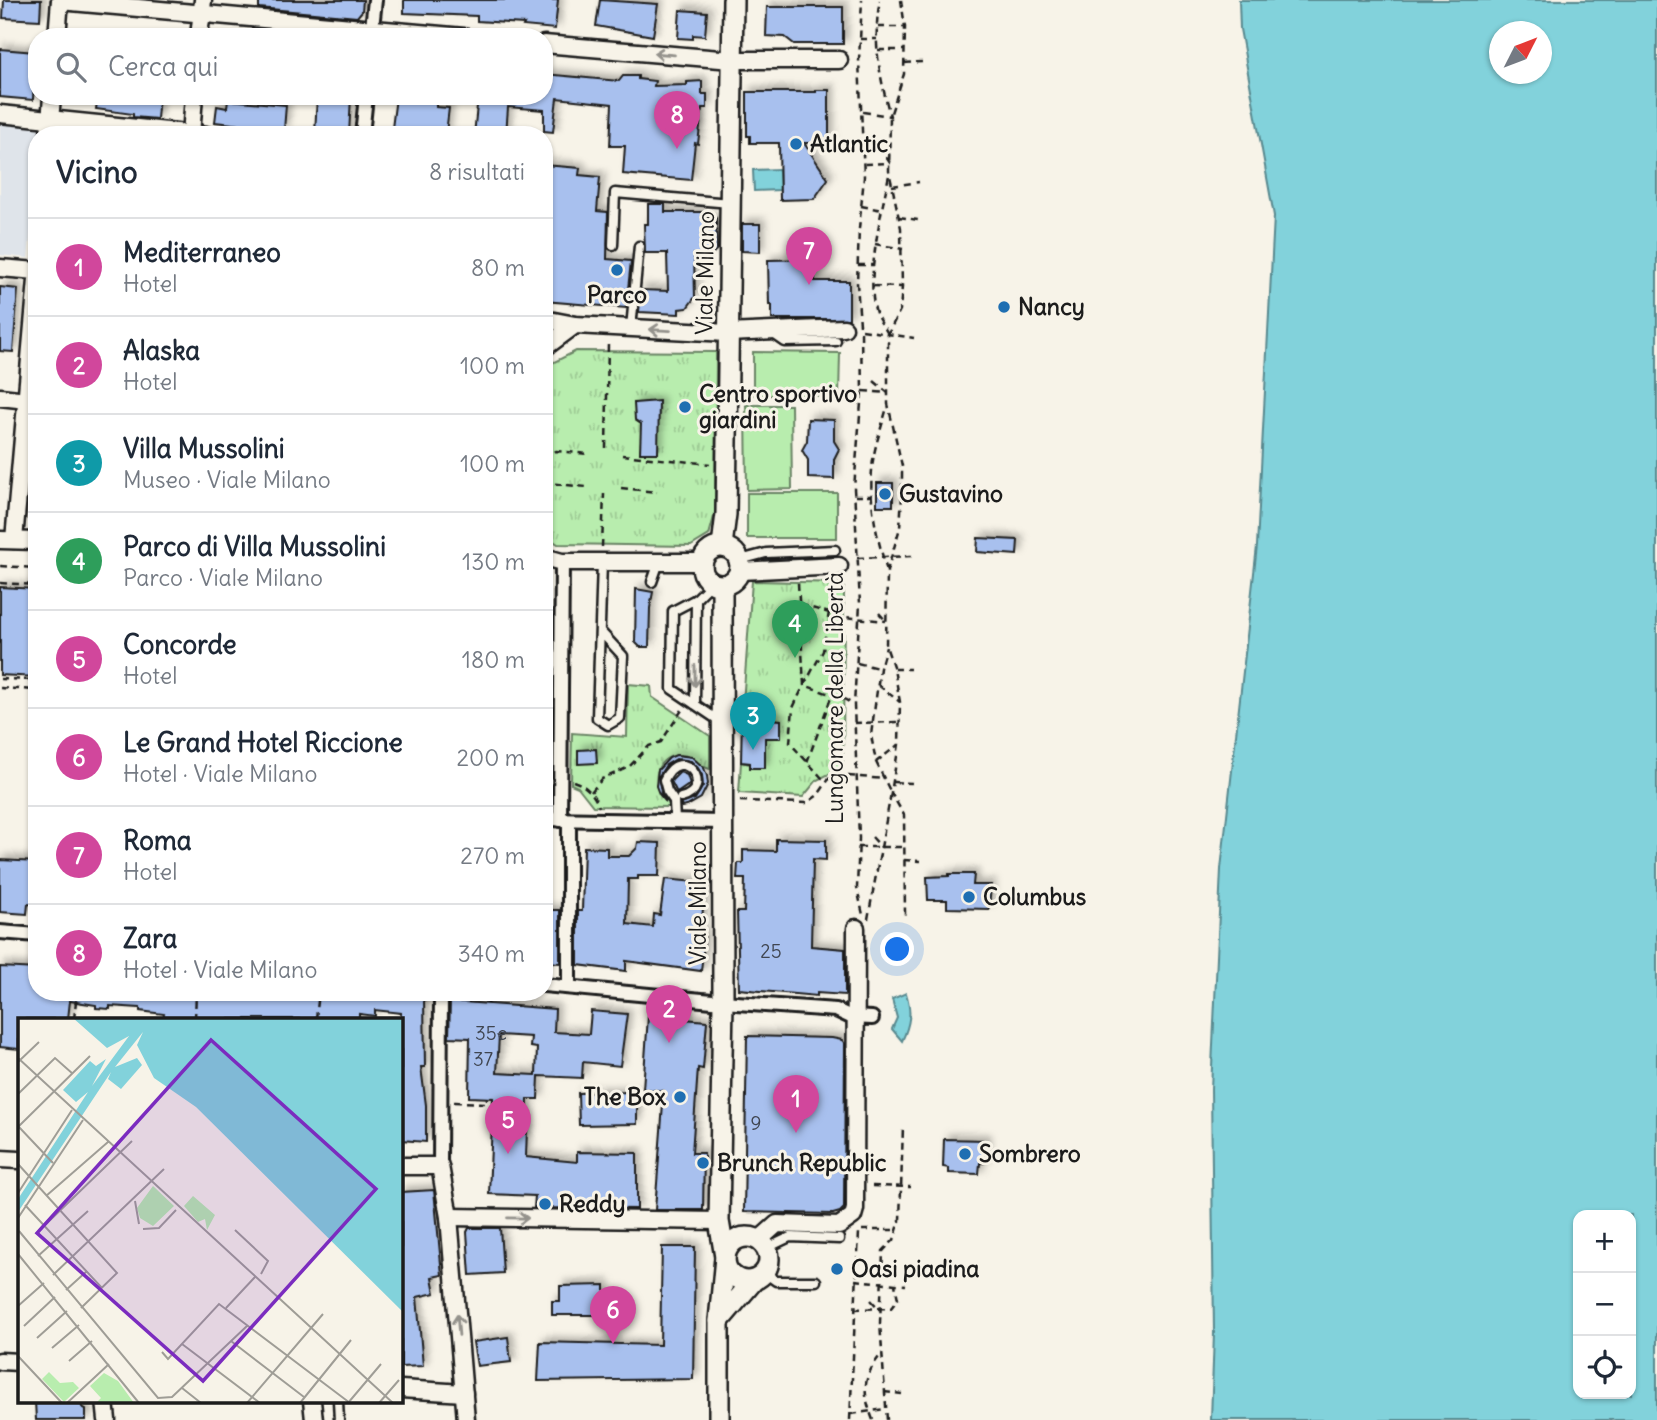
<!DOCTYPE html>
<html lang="it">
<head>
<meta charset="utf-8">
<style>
  body { margin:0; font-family:Delius,sans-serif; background:#f6f6f7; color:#1f2937 }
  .controls { position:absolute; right:21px; bottom:21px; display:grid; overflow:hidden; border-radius:14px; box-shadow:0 2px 5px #0004 }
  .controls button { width:63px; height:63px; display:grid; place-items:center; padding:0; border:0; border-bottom:2px solid #e0e1e3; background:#fff; color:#1f2937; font:35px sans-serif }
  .compass { position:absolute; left:1489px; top:21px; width:63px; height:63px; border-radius:50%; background:#fff; box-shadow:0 2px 5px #0004; rotate:48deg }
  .you { position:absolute; left:898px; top:950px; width:24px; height:24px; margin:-18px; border:5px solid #fff; border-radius:50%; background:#1a73e8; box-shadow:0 0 0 10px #1a73e833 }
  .badge { display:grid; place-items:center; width:46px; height:46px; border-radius:50%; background:#b45309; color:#fff; font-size:23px; font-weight:700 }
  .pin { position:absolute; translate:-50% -58px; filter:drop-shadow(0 2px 4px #0008) }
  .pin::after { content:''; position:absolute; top:37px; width:24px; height:21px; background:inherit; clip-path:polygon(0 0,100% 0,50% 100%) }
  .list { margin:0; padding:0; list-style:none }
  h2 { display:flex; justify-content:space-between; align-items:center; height:91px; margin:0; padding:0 28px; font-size:30px }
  h2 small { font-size:23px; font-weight:400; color:#747a83 }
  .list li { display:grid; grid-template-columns:46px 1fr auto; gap:21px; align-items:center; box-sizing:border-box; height:98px; padding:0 28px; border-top:2px solid #e0e1e3 }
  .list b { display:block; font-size:26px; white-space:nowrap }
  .list p { margin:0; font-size:23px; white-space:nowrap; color:#747a83 }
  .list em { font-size:23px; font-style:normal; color:#747a83 }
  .icon { flex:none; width:38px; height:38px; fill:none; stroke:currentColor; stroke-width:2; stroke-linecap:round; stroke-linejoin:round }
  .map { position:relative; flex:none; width:1657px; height:1420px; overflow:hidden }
  .search { position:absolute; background:#fff; box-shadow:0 2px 5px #0004; left:28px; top:28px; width:525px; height:77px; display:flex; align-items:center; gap:18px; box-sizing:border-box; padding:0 24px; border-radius:28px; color:#747a83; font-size:26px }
  .panel { position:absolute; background:#fff; box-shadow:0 2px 5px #0004; left:28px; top:126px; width:525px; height:875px; border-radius:28px }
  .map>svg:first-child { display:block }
  .built { fill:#dfe4ea }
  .grass { fill:#b8edae; stroke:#6a8465; stroke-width:2 }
  .park { fill:url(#park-tufts); stroke:#6a8465; stroke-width:2 }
  .water { fill:#82d2db; stroke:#59898f; stroke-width:2; fill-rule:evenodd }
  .building { fill:#a8c0ee; stroke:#1c1c1c; stroke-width:2; fill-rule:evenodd; filter:url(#shadow) }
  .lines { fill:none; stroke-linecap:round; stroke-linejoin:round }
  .service-casing { stroke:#1c1c1c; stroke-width:13 }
  .pedestrian-casing { stroke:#1c1c1c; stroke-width:18 }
  .minor-casing { stroke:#1c1c1c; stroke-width:21 }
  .tertiary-casing { stroke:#1c1c1c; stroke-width:24 }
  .path { stroke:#1c1c1c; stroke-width:2.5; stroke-dasharray:7 5; stroke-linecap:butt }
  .service { stroke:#f7f3e8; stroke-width:8 }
  .pedestrian { stroke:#f7f3e8; stroke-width:12 }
  .minor { stroke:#f7f3e8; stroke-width:16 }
  .tertiary { stroke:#f7f3e8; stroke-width:19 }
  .oneway { stroke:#94928c }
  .poi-dot { fill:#1f6fb2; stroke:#f7f3e8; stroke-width:2.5 }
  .labels { text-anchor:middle; stroke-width:6; stroke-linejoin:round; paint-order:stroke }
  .number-label { font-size:19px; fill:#3f4550 }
  .poi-label { font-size:23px; font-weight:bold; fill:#1c1c1c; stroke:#f7f3e8; text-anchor:start }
  .street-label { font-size:23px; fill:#1c1c1c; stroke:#f7f3e8 }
  .inset-road { fill:none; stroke:#9f9d96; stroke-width:2 }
  .view { fill:#7b2cbf; fill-opacity:0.15; stroke:#7b2cbf; stroke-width:3.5 }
  .inset-edge { fill:none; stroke:#1c1c1c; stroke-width:3.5 }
</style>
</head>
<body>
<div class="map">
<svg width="1657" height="1420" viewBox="0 0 1657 1420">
  <defs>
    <pattern id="park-tufts" width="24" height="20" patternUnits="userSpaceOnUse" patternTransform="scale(1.75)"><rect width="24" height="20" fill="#b8edae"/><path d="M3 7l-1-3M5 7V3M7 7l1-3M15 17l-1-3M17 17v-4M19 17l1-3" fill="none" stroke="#9ecb95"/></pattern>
    <filter id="shadow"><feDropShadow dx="4.5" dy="-4.5" stdDeviation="3.5" flood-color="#0004"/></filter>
  </defs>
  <rect width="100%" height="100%" fill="#f7f3e8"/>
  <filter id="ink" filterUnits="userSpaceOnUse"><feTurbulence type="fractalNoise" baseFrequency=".0143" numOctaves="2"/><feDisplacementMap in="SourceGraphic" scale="14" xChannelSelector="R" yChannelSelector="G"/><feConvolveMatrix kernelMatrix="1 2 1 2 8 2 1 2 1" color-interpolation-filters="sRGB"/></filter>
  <g filter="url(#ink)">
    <path class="built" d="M 0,121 L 41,125 L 40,135 L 37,135 L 37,170 L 28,258 L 0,255 Z"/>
    <g class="grass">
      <path d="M 753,352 L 840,353 L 839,396 L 753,395 Z"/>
      <path d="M 746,405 L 791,405 L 792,489 L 747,490 Z"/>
      <rect x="747" y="493" width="90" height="45"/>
    </g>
    <g class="park">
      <path d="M 576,351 L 716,352 L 715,513 L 709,535 L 691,546 L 558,544 L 544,535 L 544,367 Z"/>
      <path d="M 752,581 L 844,583 L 843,767 L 817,780 L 803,797 L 739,793 L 741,762 L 765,767 L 765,738 L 781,738 L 781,720 L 742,717 Z"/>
      <path d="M 628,684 L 651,686 L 652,697 L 710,736 L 710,769 C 699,767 694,755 680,755 C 651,756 650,790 671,805 L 669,807 L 593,806 L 578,787 L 571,784 L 572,733 L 627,737 Z"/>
    </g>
    <g class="water">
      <path d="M 1239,0 L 1657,0 L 1657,1420 L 1211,1420 L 1214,1333 L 1211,1089 L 1221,869 L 1257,546 L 1274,216 L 1240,29 ZM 1500,32 L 1542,32 L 1542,74 L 1500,74 ZM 1631,1215 L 1631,1394 L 1578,1394 L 1578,1215 Z"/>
      <path d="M 779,169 L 780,190 L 754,191 L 753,170 Z"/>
      <path d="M 906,993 C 912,1012 910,1024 902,1041 L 892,1029 L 897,1018 L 892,999 Z"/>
    </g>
    <g class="building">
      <path d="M 4,0 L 41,0 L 40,20 L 3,18 Z"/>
      <path d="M 259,0 L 363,0 L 362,11 L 357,17 L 259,8 Z"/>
      <path d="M 404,0 L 558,0 L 555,29 L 523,26 L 524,24 L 477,21 L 477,16 L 404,13 Z"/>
      <path d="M 600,0 L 658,4 L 653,36 L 596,26 Z"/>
      <path d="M 767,7 L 843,7 L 843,44 L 794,44 L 785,37 L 766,36 Z"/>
      <path d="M 680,10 L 707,12 L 705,36 L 693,35 L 693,39 L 678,38 Z"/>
      <path d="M 0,49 L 35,52 L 33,100 L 0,97 Z"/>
      <path d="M 544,74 L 619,81 L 623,76 L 638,76 L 638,79 L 655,81 L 654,86 L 687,85 L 687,82 L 702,81 L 702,94 L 707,94 L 707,108 L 702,108 L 698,144 L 695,143 L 691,180 L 623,174 L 625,146 L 610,146 L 612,104 L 557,98 L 553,132 L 544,131 L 544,110 L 508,107 L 506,135 L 474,135 L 478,96 L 544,96 Z"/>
      <path d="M 816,90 L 829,90 L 829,143 L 804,143 L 828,179 L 814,199 L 780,200 L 779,143 L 750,143 L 750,136 L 747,136 L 747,92 L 816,92 Z"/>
      <path d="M 98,96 L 159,96 L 157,119 L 133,117 L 133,114 L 96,109 Z"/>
      <path d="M 317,96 L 351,96 L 349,135 L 315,134 Z"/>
      <path d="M 396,97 L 436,102 L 436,107 L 449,108 L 446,133 L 392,128 Z"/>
      <path d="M 228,100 L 286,105 L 284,130 L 215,122 L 217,106 L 227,108 Z"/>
      <path d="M 544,165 L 580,168 L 579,175 L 600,177 L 597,211 L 608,212 L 607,259 L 631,261 L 626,308 L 544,301 Z"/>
      <path d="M 648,204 L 665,204 L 665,212 L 702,212 L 702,218 L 716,218 L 717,249 L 712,254 L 694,254 L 695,297 L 687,308 L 679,309 L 679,314 L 639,312 L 641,290 L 668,291 L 667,253 L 645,253 L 644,224 L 648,224 Z"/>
      <path d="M 742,224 L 760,224 L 760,252 L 742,251 Z"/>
      <path d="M 815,259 L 815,281 L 849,281 L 849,319 L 772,319 L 772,305 L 769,305 L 768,260 Z"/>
      <path d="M 0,287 L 18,289 L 13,352 L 0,351 Z"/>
      <path d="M 659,401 L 658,453 L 640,453 L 641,424 L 635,420 L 634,403 Z"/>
      <path d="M 808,419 L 834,420 L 834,441 L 839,449 L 834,459 L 834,479 L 808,478 L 808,460 L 802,450 L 807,441 Z"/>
      <rect x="877" y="483" width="16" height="23"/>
      <path d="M 978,538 L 1018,540 L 1017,555 L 977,552 Z"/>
      <path d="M 0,587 L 37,589 L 37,677 L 0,675 Z"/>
      <path d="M 636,589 L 653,592 L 650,608 L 649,647 L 640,647 L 635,642 Z"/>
      <path d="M 742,717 L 781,720 L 781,738 L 765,738 L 765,768 L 750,768 L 750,763 L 741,762 Z"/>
      <path d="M 596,749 L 597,763 L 578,764 L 578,750 Z"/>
      <path d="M 676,755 L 692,757 L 704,768 L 707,776 L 708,784 L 701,798 L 687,806 L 681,807 L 681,804 L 695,799 L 703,786 L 702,775 L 698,768 L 691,761 L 676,759 L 666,765 L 659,776 L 661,793 L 666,802 L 659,794 L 656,786 L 658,770 L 669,758 Z"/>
      <path d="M 680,772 L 687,775 L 690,784 L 677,793 L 671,781 Z"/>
      <path d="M 776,839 L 826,840 L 826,860 L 813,859 L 811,946 L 845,949 L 845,995 L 817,993 L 817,996 L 739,989 L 737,912 L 744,912 L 745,879 L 737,879 L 738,863 L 743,863 L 743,850 L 776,851 Z"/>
      <path d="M 638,842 L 660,843 L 659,876 L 638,876 L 638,879 L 628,879 L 627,924 L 653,927 L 654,914 L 660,915 L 665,879 L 705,883 L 701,933 L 705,934 L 701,971 L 626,961 L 626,971 L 578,965 L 578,911 L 582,911 L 584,847 L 607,848 L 607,856 L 629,856 L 637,848 Z"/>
      <path d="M 0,860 L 37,862 L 37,905 L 28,904 L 27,914 L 0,912 Z"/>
      <path d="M 949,874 L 974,874 L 973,885 L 991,885 L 989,909 L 947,908 L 947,900 L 928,900 L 927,877 L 949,876 Z"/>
      <path d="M 544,910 L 560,910 L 560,963 L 544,962 Z"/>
      <path d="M 0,967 L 37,969 L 37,992 L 385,992 L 424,997 L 425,1067 L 421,1067 L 426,1105 L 426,1142 L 401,1140 L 401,1013 L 375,1010 L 375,1016 L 359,1014 L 359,1019 L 163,1019 L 164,1014 L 140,1011 L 140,1008 L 110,1006 L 110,1009 L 96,1008 L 96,1005 L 70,1001 L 68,1019 L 19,1019 L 19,1049 L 0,1047 Z"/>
      <path d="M 450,1001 L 555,1009 L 554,1032 L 589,1034 L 591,1011 L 627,1014 L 620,1066 L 583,1062 L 582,1078 L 539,1076 L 538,1099 L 528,1099 L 526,1157 L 577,1162 L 577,1152 L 637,1153 L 637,1209 L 534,1208 L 535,1196 L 489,1194 L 493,1098 L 469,1097 L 470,1038 L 449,1037 ZM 499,1035 L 531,1037 L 530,1047 L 537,1048 L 536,1075 L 497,1073 Z"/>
      <path d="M 648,1016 L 707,1021 L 703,1069 L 698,1068 L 692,1153 L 704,1153 L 703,1210 L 655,1210 L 664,1091 L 643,1089 Z"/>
      <path d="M 747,1036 L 832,1038 L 842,1040 L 845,1044 L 844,1208 L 840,1212 L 833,1214 L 744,1212 Z"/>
      <path d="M 637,1092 L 637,1124 L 579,1125 L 578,1093 Z"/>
      <path d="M 944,1139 L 986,1140 L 986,1163 L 980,1163 L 979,1174 L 949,1173 L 949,1168 L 943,1167 Z"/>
      <path d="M 434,1190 L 442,1275 L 432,1277 L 435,1293 L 417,1297 L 423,1366 L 401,1367 L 401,1192 Z"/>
      <path d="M 469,1228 L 500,1228 L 503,1273 L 470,1275 L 467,1232 Z"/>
      <path d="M 662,1247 L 695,1247 L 693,1379 L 538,1381 L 540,1342 L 660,1345 Z"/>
      <path d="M 605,1285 L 605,1315 L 552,1315 L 552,1301 L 560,1301 L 560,1286 Z"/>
      <path d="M 508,1337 L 511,1362 L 477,1366 L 473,1342 Z"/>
      <path d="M 35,1401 L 81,1401 L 82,1407 L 86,1409 L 86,1420 L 36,1420 Z"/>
    </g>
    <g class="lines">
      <defs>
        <g id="service">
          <path d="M 613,245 L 615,193 L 730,203"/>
          <path d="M 631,328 L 639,246"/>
          <path d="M 772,333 L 785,342 L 836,341"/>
          <path d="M 740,560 L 766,553 L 835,550"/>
          <path d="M 652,582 L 659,562"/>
          <path d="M 712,583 L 696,599 L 673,611 L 672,689 L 721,722"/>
          <path d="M 600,631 L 623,656 L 620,718 L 608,725 L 597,718 L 602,562"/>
          <path d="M 695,704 L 696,599"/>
          <path d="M 675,821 L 674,801 L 667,791 L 664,780 C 682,741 717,789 681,798"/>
          <path d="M 767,1248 L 790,1237 L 839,1239"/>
          <path d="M 765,1273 L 776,1281 L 816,1281"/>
          <path d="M 338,1401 L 339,1420"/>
        </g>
        <g id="pedestrian">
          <path d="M 371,37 L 375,0"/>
          <path d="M 362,135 L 366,96"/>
          <path d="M 544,819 L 723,822"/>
          <path d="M 560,820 L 562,562"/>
          <path d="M 0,932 L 37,935"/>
          <path d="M 544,985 L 723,1002 L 836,1010 L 851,1017 L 872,1018"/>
          <path d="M 569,987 L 569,821"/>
          <path d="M 440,1166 L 441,992"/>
        </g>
        <g id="minor">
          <path d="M 60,1 L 464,37"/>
          <path d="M 57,37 L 60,0"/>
          <path d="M 199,37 L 203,0"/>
          <path d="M 544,44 L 732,60 L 839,60"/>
          <path d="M 0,114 L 206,135"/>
          <path d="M 49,135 L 52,96"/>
          <path d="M 191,135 L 194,96"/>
          <path d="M 0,268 L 37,271"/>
          <path d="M 544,319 L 575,325 L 728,333 L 844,328"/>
          <path d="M 544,348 L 575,325"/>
          <path d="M 0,397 L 27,400"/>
          <path d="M 0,540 L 37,541"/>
          <path d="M 14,540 L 37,280"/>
          <path d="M 544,557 L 562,562 L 701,562"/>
          <path d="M 740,571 L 839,566"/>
          <path d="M 0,1159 L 19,1160"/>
          <path d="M 401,1166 L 440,1166 L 449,1217 L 466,1420"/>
          <path d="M 449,1217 L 719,1221"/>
          <path d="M 759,1240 L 777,1224 L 839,1226 L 853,1216 L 855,1209 L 856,928"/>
          <path d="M 0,1361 L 19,1362"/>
          <path d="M 401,1389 L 464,1393"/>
          <path d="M 105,1401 L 107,1420"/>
          <path d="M 312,1401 L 314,1420"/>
        </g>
        <g id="tertiary">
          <path d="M 722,546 L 726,514 L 733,0"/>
          <circle cx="721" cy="566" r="19"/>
          <circle cx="747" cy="1259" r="22"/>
          <path d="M 719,1321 L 754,1280"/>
          <path d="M 719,1420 L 719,1321 L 725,1257 L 719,1221 L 723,1002 L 722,585"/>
        </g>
      </defs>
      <use href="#service" class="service-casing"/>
      <use href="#pedestrian" class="pedestrian-casing"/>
      <use href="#minor" class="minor-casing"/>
      <use href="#tertiary" class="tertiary-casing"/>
      <g class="path">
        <path d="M 901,0 L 905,27 L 904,74 L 890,116 L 889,171 L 901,228 L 902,287 L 900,310 L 888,334 L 888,404 L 902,466 L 902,495 L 900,528 L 887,571 L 886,646 L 894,669 L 900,702 L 899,744 L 891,793 L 904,815 L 905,916"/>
        <path d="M 878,27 L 905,27"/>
        <path d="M 860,39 L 877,39"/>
        <path d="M 878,50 L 904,50"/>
        <path d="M 904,63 L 922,62"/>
        <path d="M 463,107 L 464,96"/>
        <path d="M 863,112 L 890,116 C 880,78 872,40 880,0"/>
        <path d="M 879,147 L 890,163"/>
        <path d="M 865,164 L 890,163"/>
        <path d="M 892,186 L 919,182"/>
        <path d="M 861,206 L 882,210"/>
        <path d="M 899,217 L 918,220"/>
        <path d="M 875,244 L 903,249"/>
        <path d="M 858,265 L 874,265"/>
        <path d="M 873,286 L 901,287"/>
        <path d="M 860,325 L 857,283 L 859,229 L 864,177 L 859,60 L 862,0"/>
        <path d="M 862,330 L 914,338"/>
        <path d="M 861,332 L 862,391 L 854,488 L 860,604 L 854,705 L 859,838 L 857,888 L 863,915"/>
        <path d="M 888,334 C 885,328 880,322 877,316 C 864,282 882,210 889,175"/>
        <path d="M 874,381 L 888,393"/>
        <path d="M 863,391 L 888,393"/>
        <path d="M 606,448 L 608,343"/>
        <path d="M 622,455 L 710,464"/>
        <path d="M 544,457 L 556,451 L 589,454"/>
        <path d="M 544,480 L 548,483 L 587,487"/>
        <path d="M 621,488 L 657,492"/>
        <path d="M 855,496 L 871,496"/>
        <path d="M 602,547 L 604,494"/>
        <path d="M 857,558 L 912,556"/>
        <path d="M 0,566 L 37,568"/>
        <path d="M 887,571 C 877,538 869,505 872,470 C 873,449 882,427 887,407"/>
        <path d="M 0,583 L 37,585"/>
        <path d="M 798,583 L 804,685 L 793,708 L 790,743 L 822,778 L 829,779"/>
        <path d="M 801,605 L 844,617 L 886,621"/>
        <path d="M 829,612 L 823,651 L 804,685 L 844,699 L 854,705"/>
        <path d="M 879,613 L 886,621"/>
        <path d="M 857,663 L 878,668"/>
        <path d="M 894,669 L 910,669"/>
        <path d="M 0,679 L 37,680"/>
        <path d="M 878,685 L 900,702"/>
        <path d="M 0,688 L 37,690"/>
        <path d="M 854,723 L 900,722"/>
        <path d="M 807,762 L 832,695"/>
        <path d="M 876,762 L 898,745"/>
        <path d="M 573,781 C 586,785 594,794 599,807"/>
        <path d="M 894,782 L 912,783"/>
        <path d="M 591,792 L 602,779 L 629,767 L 649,746 L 661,742 L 682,710"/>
        <path d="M 740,801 L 807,803 L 818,795 L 829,779 L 837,775 L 884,779"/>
        <path d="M 872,837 L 881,847"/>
        <path d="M 858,847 L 904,847"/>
        <path d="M 904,860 L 920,861"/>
        <path d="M 868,919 L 891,793 L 876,762 L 871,735 L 880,668 L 886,647"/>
        <path d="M 32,969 L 34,949"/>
        <path d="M 488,1003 L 488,992"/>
        <path d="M 74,1019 L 77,992"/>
        <path d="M 195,1019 L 196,992"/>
        <path d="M 316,1019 L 319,992"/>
        <path d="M 454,1102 L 487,1103 L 487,1098"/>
        <path d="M 872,1186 L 911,1187"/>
        <path d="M 862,1230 L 897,1230"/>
        <path d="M 855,1280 L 906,1285"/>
        <path d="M 871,1300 L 880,1310"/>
        <path d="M 854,1309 L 891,1308 L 898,1299 L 895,1284"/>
        <path d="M 884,1392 L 902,1394"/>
        <path d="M 851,1414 L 885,1409"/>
        <path d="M 850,1420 L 859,1232"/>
        <path d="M 873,1420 C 862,1391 862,1378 882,1353"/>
        <path d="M 887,1420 L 880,1323 L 883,1251 L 894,1240 L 900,1221 L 903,1126"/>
      </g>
      <use href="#service" class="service"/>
      <use href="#pedestrian" class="pedestrian"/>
      <use href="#minor" class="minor"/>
      <use href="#tertiary" class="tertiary"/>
    </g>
    <defs><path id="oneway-shaft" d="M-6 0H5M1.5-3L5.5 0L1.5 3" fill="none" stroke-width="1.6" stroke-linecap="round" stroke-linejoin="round" transform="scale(1.75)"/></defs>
    <g class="oneway">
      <use href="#oneway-shaft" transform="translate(664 54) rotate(-175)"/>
      <use href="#oneway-shaft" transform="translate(660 330) rotate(-177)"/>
      <use href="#oneway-shaft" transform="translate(695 676) rotate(90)"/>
      <use href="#oneway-shaft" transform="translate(518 1218) rotate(1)"/>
      <use href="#oneway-shaft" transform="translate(458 1325) rotate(-95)"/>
    </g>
  </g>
  <g class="poi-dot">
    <circle cx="796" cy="144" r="7"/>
    <circle cx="617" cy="270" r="7"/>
    <circle cx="1004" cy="307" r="7"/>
    <circle cx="685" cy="407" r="7"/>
    <circle cx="885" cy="494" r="7"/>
    <circle cx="969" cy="897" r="7"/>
    <circle cx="680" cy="1097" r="7"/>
    <circle cx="965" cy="1154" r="7"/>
    <circle cx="703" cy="1163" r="7"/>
    <circle cx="545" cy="1204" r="7"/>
    <circle cx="837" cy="1269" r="7"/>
  </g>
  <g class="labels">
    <g class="number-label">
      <text x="771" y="958">25</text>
      <text x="491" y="1040">35e</text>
      <text x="483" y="1066">37</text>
      <text x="756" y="1130">9</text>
    </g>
    <g class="poi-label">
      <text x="810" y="152">Atlantic</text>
      <text x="617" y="303" text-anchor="middle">Parco</text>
      <text x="1018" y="315">Nancy</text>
      <text x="699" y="402">Centro sportivo<tspan x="699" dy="26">giardini</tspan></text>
      <text x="899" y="502">Gustavino</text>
      <text x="983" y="905">Columbus</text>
      <text x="666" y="1105" text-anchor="end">The Box</text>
      <text x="979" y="1162">Sombrero</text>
      <text x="717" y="1171">Brunch Republic</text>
      <text x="559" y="1212">Reddy</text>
      <text x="851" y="1277">Oasi piadina</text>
    </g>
    <g class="street-label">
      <text transform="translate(705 273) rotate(-89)" y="8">Viale Milano</text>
      <text transform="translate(835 698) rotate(-90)" y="8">Lungomare della Libertà</text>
      <text transform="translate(698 903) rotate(-90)" y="8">Viale Milano</text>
    </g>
  </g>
  <g transform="translate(18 1018)">
    <rect width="385" height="385" fill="#f7f3e8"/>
    <path d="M 135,168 L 156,188 L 135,208 L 122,200 L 119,190 ZM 175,178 L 197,197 L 189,212 L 187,201 L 180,204 L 166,188 ZM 31,354 L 42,365 L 55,364 L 61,370 L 46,384 L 24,361 ZM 86,355 L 100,363 L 116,385 L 78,385 L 83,380 L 72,368 Z" fill="#b8edae"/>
    <path d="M 55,0 L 385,0 L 385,294 L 178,89 L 136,60 L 119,27 L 125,14 L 97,49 L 119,40 L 124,47 L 103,71 L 90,61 L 93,54 L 0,194 L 0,181 L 70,74 L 58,84 L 45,72 L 72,43 L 78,48 L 88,41 L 74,68 L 111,18 L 89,30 Z" fill="#82d2db"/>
    <path class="inset-road" d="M 0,40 L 375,385M 0,44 L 21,24M 0,76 L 37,40 L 55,56M 0,108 L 35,145M 0,109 L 72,38M 0,146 L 99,255 L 63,290M 0,175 L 54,92M 28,178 L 90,124M 117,183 L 121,206M 7,187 L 84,270M 0,200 L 65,102M 26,208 L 114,123M 125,211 L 141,210 L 158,192M 217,212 L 250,243 L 243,256M 1,213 L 140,380 L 154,379 L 230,307M 0,236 L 121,385M 20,238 L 70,193M 35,257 L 146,151M 48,272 L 69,253M 0,288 L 26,265M 208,290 L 237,259M 6,308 L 37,279M 19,320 L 49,293M 213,323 L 286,379M 164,326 L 242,385M 34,330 L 61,307M 144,334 L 150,341 L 201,286 L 332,385M 0,338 L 44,385M 51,343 L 74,323M 164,370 L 183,385M 49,385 L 91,346M 229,385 L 305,296M 282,385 L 333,322M 330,385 L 363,346M 361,385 L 381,362"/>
    <path class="view" d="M 193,22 L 358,171 L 185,363 L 19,215 Z"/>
    <rect width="385" height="385" class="inset-edge"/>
  </g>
</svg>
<div class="controls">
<button>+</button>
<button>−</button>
<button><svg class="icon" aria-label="locate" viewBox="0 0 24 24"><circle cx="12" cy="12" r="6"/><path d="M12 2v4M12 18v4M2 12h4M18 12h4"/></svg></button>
</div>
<svg class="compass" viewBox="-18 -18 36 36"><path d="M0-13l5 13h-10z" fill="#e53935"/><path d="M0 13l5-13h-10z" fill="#747a83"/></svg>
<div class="you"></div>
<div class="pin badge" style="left:796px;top:1133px;background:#d1479c">1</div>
<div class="pin badge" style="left:669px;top:1043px;background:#d1479c">2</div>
<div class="pin badge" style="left:753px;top:750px;background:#0f9aa8">3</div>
<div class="pin badge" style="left:795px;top:658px;background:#2e9e5b">4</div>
<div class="pin badge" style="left:508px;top:1154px;background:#d1479c">5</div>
<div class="pin badge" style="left:613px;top:1344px;background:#d1479c">6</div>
<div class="pin badge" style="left:809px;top:285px;background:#d1479c">7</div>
<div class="pin badge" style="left:677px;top:149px;background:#d1479c">8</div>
<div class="search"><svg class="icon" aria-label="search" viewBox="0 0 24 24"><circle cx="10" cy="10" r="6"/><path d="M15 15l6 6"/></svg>Cerca qui</div>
<section class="panel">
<h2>Vicino<small>8 risultati</small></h2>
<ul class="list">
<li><span class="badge" style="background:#d1479c">1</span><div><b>Mediterraneo</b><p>Hotel</p></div><em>80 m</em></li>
<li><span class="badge" style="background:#d1479c">2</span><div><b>Alaska</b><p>Hotel</p></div><em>100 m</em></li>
<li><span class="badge" style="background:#0f9aa8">3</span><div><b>Villa Mussolini</b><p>Museo · Viale Milano</p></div><em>100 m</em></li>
<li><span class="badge" style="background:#2e9e5b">4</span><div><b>Parco di Villa Mussolini</b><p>Parco · Viale Milano</p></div><em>130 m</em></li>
<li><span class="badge" style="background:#d1479c">5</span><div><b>Concorde</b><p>Hotel</p></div><em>180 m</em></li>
<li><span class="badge" style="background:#d1479c">6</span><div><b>Le Grand Hotel Riccione</b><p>Hotel · Viale Milano</p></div><em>200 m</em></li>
<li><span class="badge" style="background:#d1479c">7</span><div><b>Roma</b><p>Hotel</p></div><em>270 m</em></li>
<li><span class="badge" style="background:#d1479c">8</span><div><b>Zara</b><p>Hotel · Viale Milano</p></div><em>340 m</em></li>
</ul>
</section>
</div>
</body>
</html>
